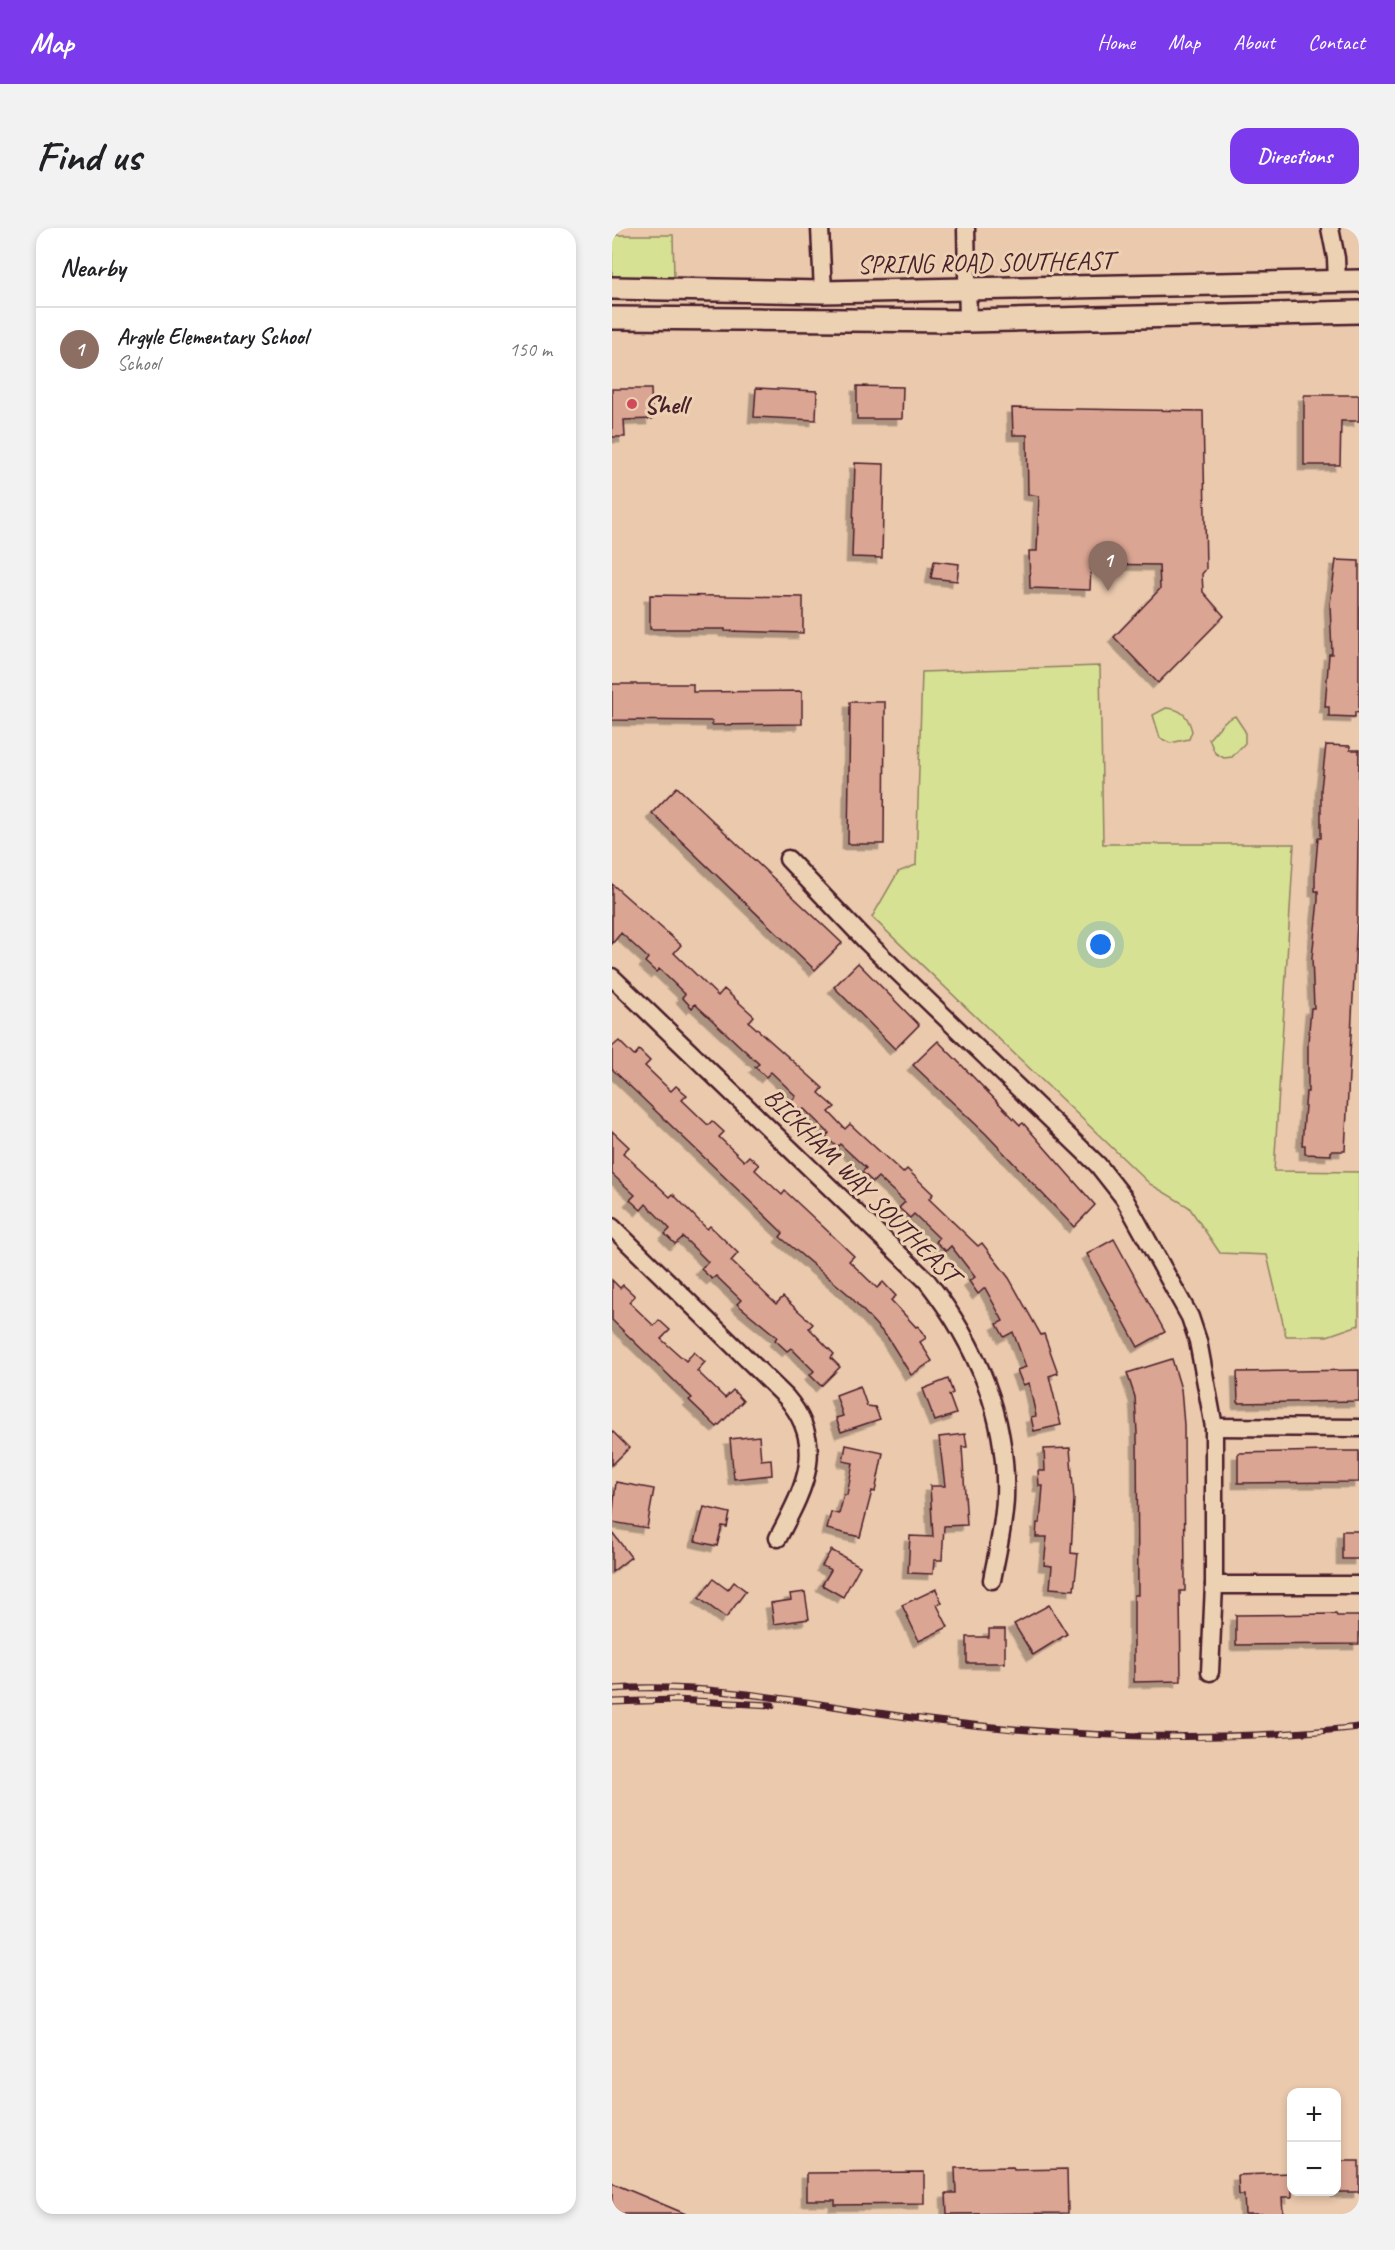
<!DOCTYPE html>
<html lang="en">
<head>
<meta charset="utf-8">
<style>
  body { margin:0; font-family:Caveat,sans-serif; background:#f2f2f2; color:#202124 }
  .controls { position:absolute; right:18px; bottom:18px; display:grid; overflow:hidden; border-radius:12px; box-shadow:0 3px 9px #0003 }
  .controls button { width:54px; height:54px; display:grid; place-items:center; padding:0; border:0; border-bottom:2px solid #e0e0e0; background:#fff; color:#202124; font:30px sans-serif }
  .you { position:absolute; left:489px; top:717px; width:21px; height:21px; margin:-15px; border:4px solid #fff; border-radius:50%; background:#1a73e8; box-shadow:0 0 0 9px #1a73e833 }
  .badge { display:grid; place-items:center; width:39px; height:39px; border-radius:50%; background:#7c3aed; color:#fff; font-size:20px; font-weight:700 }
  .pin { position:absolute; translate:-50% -50px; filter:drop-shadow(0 2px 3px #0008) }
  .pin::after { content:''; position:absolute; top:32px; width:21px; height:18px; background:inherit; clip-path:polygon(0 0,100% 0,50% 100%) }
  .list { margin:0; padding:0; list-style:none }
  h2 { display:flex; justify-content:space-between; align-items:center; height:78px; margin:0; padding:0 24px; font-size:26px }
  h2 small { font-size:20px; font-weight:400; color:#757577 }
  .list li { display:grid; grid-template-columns:39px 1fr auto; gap:18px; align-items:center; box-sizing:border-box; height:84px; padding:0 24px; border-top:2px solid #e0e0e0 }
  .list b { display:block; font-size:22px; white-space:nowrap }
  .list p { margin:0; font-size:20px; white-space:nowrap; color:#757577 }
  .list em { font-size:20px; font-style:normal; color:#757577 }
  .map { position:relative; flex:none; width:747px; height:1986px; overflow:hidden; border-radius:18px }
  header { display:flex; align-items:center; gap:36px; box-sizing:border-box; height:84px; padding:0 30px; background:#7c3aed; color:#fff }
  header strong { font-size:28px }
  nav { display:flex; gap:33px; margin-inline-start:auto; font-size:21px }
  .intro { display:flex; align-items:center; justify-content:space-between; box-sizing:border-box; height:144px; padding:0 36px }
  h1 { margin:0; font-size:42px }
  .button { padding:15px 27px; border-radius:18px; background:#7c3aed; color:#fff; font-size:21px; font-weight:700 }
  main { display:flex; gap:36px; padding:0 36px }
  aside { flex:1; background:#fff; border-radius:18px; box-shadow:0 3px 9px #0003 }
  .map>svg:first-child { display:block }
  .green { fill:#d6e194; stroke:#908060; stroke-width:1.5 }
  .building { fill:#dba593; stroke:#4a1f2b; stroke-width:1.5; filter:url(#shadow) }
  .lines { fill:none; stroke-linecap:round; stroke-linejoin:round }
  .minor-casing { stroke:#4a1f2b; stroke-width:21 }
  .major-casing { stroke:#4a1f2b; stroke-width:26 }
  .minor { stroke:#ecd1b3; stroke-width:16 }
  .major { stroke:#ecd1b3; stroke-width:21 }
  .rail-casing { stroke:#4a1f2b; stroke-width:7 }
  .rail { stroke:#ecd1b3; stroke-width:4.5; stroke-dasharray:14; stroke-linecap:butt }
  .poi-dot { fill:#d1495b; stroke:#ecd1b3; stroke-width:2 }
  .labels { text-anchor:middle; stroke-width:6; stroke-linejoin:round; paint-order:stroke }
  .street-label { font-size:26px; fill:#4a1f2b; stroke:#ecd1b3 }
  .poi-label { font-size:26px; font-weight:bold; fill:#4a1f2b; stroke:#ecd1b3; text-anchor:start }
</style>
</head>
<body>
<header>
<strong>Map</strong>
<nav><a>Home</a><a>Map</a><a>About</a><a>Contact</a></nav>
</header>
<div class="intro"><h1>Find us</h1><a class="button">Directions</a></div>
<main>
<aside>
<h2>Nearby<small></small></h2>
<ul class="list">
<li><span class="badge" style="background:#8d6e63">1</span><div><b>Argyle Elementary School</b><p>School</p></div><em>150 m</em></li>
</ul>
</aside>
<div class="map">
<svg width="747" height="1986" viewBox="0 0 747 1986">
  <defs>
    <filter id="shadow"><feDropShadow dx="-5.5" dy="5.5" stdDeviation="0" flood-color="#0004"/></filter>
  </defs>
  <rect width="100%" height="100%" fill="#eac9ad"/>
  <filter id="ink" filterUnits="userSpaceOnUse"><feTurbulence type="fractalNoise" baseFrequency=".0167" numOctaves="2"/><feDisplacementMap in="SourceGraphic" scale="12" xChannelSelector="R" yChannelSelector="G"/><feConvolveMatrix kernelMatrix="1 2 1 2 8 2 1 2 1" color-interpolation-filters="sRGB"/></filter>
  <g filter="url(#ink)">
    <g class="green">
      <path d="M 0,7 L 61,7 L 62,50 L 0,49 Z"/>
      <path d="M 488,438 L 491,616 L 682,616 L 662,943 L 747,944 L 747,1097 L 715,1108 L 674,1108 L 655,1027 L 608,1025 L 577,979 L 538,956 L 260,689 L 286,644 L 304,637 L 310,444 Z"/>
      <path d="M 554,480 C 570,481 576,488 580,503 L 577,511 L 558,515 L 548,510 L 541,487 Z"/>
      <path d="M 623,488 L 633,503 L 633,515 L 620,529 L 612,530 L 603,525 L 597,511 L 613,493 Z"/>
    </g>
    <g class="building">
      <path d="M 245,158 L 291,159 L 290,191 L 245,191 Z"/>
      <path d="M 144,160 L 205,163 L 204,192 L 142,189 Z"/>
      <path d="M 0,161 L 39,161 L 40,191 L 12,192 L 13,209 L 0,209 Z"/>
      <path d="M 692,167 L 747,167 L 747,193 L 729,193 L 728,237 L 692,237 Z"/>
      <path d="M 400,180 L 591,183 L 594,341 L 590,346 L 591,364 L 612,388 L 546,455 L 502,409 L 548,361 L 547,337 L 479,336 L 478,362 L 418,360 L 417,323 L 425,323 L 427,268 L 416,266 L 415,207 L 401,207 Z"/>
      <path d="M 243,235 L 272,236 L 270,330 L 240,329 Z"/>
      <path d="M 724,332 L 747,333 L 747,485 L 743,484 L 743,489 L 717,488 L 717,479 L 713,479 L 717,426 L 720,426 L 718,376 Z"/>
      <path d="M 322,333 L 347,336 L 345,353 L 319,350 Z"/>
      <path d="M 38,367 L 191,369 L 191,405 L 113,403 L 113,401 L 38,401 Z"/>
      <path d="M 0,456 L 81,456 L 81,464 L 190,463 L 190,496 L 100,497 L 100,493 L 0,492 Z"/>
      <path d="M 238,474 L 273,474 L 272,616 L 236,616 Z"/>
      <path d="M 714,517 L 738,518 L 738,522 L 747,522 L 745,692 L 733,923 L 719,923 L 719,927 L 693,926 L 693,917 L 690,917 L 694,864 L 696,864 L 696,814 L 699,780 L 702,780 L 700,730 L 706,672 L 706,663 L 703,663 L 703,645 L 706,610 L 709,610 L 709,561 Z"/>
      <path d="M 65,559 L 230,715 L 203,742 L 40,585 Z"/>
      <path d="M 0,656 L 69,717 L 62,725 L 106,768 L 112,761 L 142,788 L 137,794 L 211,860 L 207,865 L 223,879 L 217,884 L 233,901 L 238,896 L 291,945 L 295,941 L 321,966 L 317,971 L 366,1018 L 370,1015 L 397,1050 L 429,1107 L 432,1106 L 446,1145 L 437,1148 L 449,1197 L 422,1203 L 419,1189 L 424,1188 L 417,1155 L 411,1157 L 405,1142 L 414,1139 L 401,1104 L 392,1109 L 385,1096 L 391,1093 L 373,1060 L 366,1066 L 357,1053 L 363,1049 L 339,1018 L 334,1023 L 324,1014 L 327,1010 L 302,986 L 298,990 L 287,980 L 293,974 L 266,949 L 261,954 L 250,944 L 254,940 L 228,916 L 225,919 L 214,909 L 217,905 L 192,881 L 189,883 L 179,874 L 184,868 L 159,844 L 154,849 L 143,839 L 147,836 L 83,776 L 80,780 L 70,769 L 73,766 L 47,741 L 44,744 L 33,734 L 36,730 L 9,705 L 0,716 Z"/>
      <path d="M 246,735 L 307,797 L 283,821 L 222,759 Z"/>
      <path d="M 7,813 L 22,828 L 27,822 L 38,833 L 33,838 L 59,863 L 64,858 L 75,867 L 70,872 L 96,897 L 100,893 L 112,904 L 107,909 L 132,933 L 137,928 L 147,937 L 143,942 L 170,967 L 173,963 L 222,1009 L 242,1028 L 237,1033 L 265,1060 L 271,1054 L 284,1068 L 279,1072 L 304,1099 L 306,1098 L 314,1110 L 308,1114 L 320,1133 L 299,1147 L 276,1110 L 236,1066 L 168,1009 L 171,1005 L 0,841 L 0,819 Z"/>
      <path d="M 326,813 L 408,897 L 411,895 L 483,977 L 462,999 L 374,906 L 301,837 Z"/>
      <path d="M 0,903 L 17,919 L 11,925 L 58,969 L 61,966 L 95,1001 L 98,998 L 126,1025 L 119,1033 L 164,1076 L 171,1069 L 201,1096 L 197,1100 L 222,1126 L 219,1130 L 228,1139 L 209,1158 L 198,1147 L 202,1143 L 179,1120 L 175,1123 L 163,1112 L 165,1109 L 125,1076 L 129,1072 L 104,1048 L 100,1051 L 89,1041 L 96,1034 L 71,1009 L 63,1016 L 53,1006 L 58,1001 L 34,976 L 29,982 L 18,972 L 23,967 L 0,946 Z"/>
      <path d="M 502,1011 L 553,1104 L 526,1119 L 475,1026 Z"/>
      <path d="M 0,1052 L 8,1060 L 11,1057 L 23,1068 L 17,1074 L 42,1098 L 47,1092 L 58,1102 L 49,1111 L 74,1133 L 82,1124 L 93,1134 L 85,1143 L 113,1170 L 121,1162 L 131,1173 L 105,1199 L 77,1172 L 80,1170 L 0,1092 Z"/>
      <path d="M 560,1131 L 569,1161 L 572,1197 L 573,1363 L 568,1363 L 569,1453 L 522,1454 L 522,1367 L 526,1367 L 525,1205 L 523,1169 L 515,1145 Z"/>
      <path d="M 747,1142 L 747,1173 L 626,1175 L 625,1144 Z"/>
      <path d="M 336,1151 L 341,1165 L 337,1167 L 344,1186 L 323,1193 L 311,1161 Z"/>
      <path d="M 248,1158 L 255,1178 L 263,1179 L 268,1191 L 229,1204 L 224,1190 L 231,1188 L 224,1167 Z"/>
      <path d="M 0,1203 L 17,1220 L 0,1237 Z"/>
      <path d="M 353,1206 L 355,1219 L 350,1219 L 355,1297 L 332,1298 L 330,1332 L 322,1332 L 321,1346 L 296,1345 L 298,1308 L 321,1309 L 318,1258 L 333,1258 L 327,1209 Z"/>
      <path d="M 147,1208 L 149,1232 L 159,1231 L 160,1247 L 122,1251 L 118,1211 Z"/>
      <path d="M 234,1217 L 271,1225 L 263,1264 L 260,1263 L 248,1309 L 215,1301 L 219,1284 L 227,1286 L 232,1267 L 235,1267 L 241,1235 L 231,1233 Z"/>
      <path d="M 458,1220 L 462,1271 L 459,1325 L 466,1326 L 462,1362 L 438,1360 L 440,1338 L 432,1337 L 435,1309 L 424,1309 L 425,1295 L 428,1295 L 431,1258 L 427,1258 L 426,1243 L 433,1243 L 432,1221 Z"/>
      <path d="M 714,1223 L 747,1223 L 747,1254 L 626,1255 L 626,1225 Z"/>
      <path d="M 4,1254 L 42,1261 L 35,1300 L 0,1294 Z"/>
      <path d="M 92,1279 L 118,1285 L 115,1299 L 110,1298 L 105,1318 L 83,1313 Z"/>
      <rect x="730" y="1303" width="17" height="28"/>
      <path d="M 0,1304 L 19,1329 L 0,1344 Z"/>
      <path d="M 219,1322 L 248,1338 L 231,1369 L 210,1357 L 219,1342 L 210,1338 Z"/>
      <path d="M 101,1351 L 116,1362 L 122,1354 L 134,1363 L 114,1390 L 87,1370 Z"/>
      <path d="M 324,1361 L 330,1375 L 325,1377 L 336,1399 L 307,1413 L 290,1377 Z"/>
      <path d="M 193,1364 L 197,1391 L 162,1396 L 159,1375 L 179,1372 L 178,1366 Z"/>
      <path d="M 437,1377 L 455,1406 L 421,1427 L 402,1396 Z"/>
      <path d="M 724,1386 L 725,1388 L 747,1388 L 747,1416 L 624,1417 L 624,1387 Z"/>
      <path d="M 377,1401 L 393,1401 L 393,1435 L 355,1435 L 355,1409 L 377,1409 Z"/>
      <rect x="724" y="1933" width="23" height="31"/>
      <path d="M 401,1939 L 402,1942 L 455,1941 L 456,1985 L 335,1986 L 334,1965 L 344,1965 L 343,1940 Z"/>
      <path d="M 312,1944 L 312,1976 L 223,1977 L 223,1972 L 195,1972 L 195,1945 Z"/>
      <path d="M 680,1945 L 680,1969 L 670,1969 L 671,1986 L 633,1986 L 632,1967 L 627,1967 L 626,1947 Z"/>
      <path d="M 0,1955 L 74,1986 L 0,1986 Z"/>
    </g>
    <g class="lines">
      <defs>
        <g id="minor">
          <path d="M 208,0 L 211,64"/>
          <path d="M 354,0 L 356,93"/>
          <path d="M 718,0 L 724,30 L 725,54"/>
          <path d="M 176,631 L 255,714 L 486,937 L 512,970 L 578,1089 L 586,1113 L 602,1199 L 602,1357 L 747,1357"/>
          <path d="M 0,749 L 315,1053 C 364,1116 396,1189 393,1270 C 392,1298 385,1325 380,1352"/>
          <path d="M 0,999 L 174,1169 C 216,1218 192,1260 166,1310"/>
          <path d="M 602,1199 L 747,1200"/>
          <path d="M 598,1444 L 602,1357"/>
        </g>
        <g id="major">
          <path d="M 0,60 L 211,64 L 747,53"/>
          <path d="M 0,90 L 356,93 L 747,84"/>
        </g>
      </defs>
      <use href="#minor" class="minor-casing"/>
      <use href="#major" class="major-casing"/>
      <use href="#minor" class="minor"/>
      <use href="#major" class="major"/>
      <defs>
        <g id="rail">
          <path d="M 0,1461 C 110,1454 216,1480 325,1493 C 466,1510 606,1515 747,1499"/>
          <path d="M 0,1474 L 63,1472 L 160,1477"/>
        </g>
      </defs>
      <use href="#rail" class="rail-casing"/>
      <use href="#rail" class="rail"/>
    </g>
  </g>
  <circle class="poi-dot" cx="20" cy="176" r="6"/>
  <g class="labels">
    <g class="street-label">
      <text transform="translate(373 34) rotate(-1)" y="9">SPRING ROAD SOUTHEAST</text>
      <text transform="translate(250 957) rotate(45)" y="9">BICKHAM WAY SOUTHEAST</text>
    </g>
    <g class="poi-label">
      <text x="32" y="185">Shell</text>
    </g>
  </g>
</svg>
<div class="controls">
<button>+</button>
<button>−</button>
</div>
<div class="you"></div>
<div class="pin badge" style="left:496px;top:363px;background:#8d6e63">1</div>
</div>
</main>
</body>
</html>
